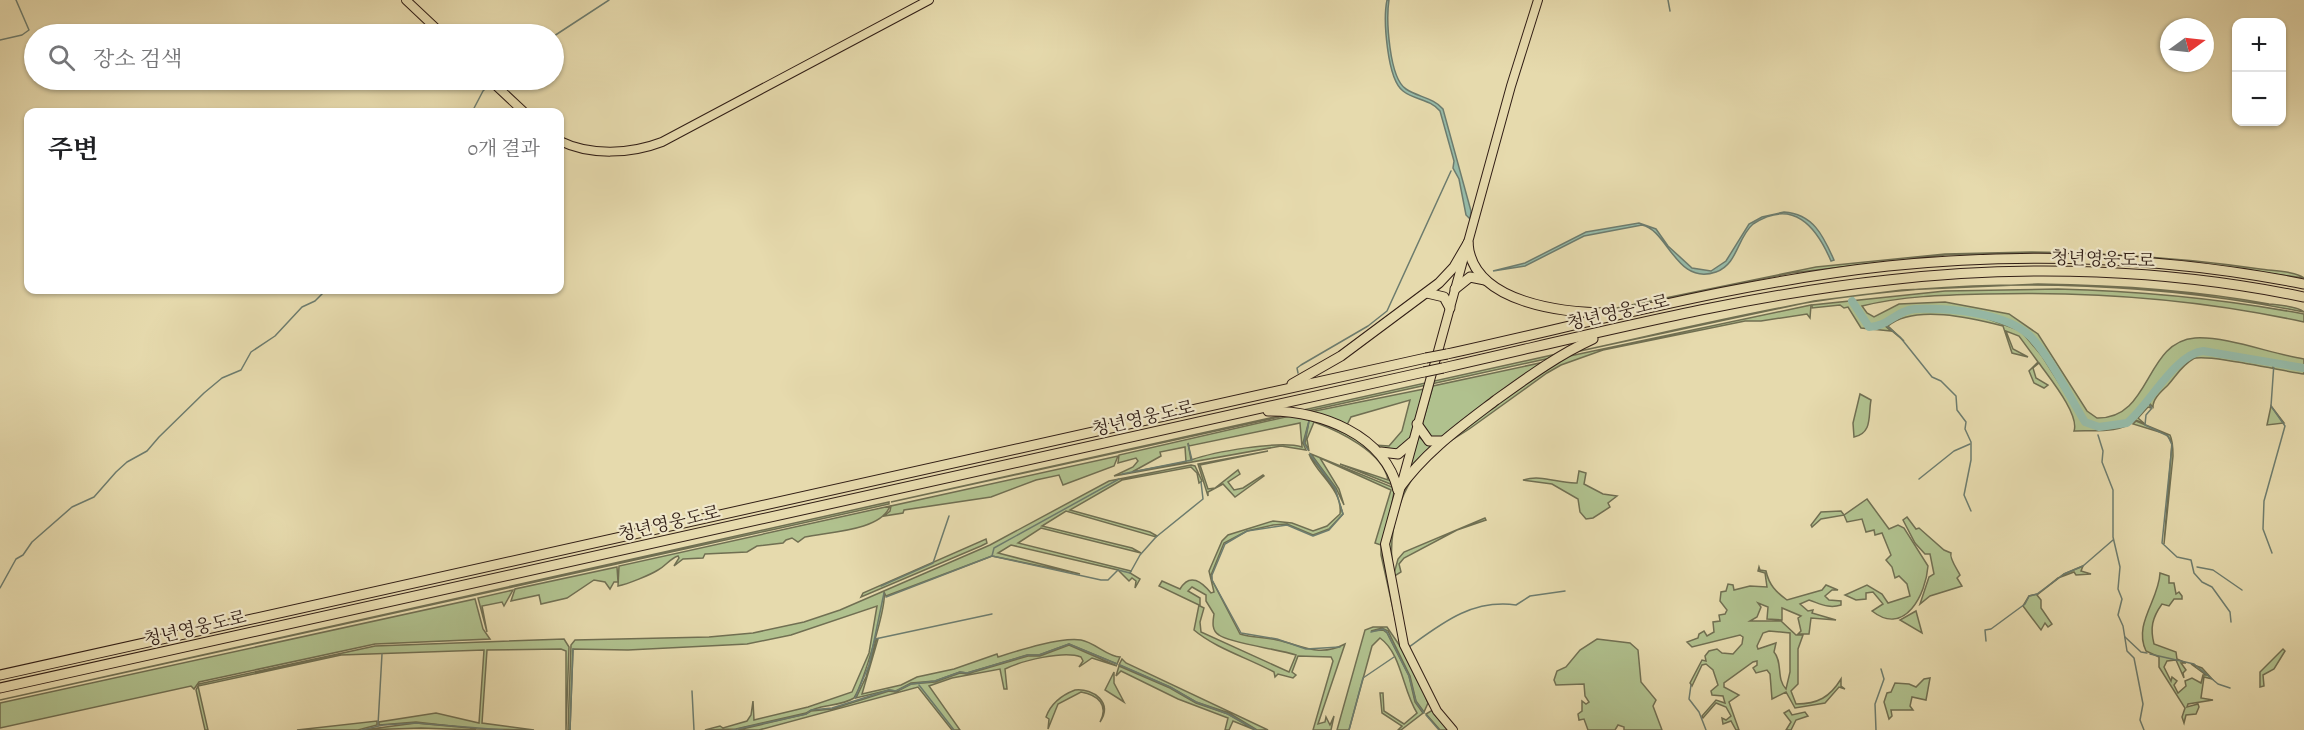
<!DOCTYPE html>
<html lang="ko">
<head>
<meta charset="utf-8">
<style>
  body { margin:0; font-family:Alegreya,"Noto Serif KR",serif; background:#f2f2f2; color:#202124 }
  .controls { position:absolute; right:18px; top:18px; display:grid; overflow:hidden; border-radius:12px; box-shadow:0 2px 4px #0004 }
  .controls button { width:54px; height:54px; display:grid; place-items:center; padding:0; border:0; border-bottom:2px solid #e0e0e0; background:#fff; color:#202124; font:30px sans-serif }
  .compass { position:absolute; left:2160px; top:18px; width:54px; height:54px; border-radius:50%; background:#fff; box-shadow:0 2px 4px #0004; rotate:75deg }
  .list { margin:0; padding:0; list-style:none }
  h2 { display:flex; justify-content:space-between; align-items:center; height:78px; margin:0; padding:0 24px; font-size:26px }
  h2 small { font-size:20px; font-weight:400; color:#757577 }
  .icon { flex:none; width:33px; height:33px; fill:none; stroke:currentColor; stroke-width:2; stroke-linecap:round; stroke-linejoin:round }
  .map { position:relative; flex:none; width:2304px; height:730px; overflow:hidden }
  .search { position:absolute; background:#fff; box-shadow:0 2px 4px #0004; left:24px; top:24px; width:540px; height:66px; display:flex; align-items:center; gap:15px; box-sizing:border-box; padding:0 21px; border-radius:33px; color:#757577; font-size:22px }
  .panel { position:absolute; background:#fff; box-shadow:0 2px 4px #0004; left:24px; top:108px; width:540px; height:186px; border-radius:12px }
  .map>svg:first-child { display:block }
  .green { fill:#b0c18e; stroke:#706f52; stroke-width:1.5; fill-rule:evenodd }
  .water { fill:#96bba9; stroke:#6d7c6e; stroke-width:1.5 }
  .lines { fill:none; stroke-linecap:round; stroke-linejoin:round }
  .stream { stroke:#6d7c6e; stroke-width:1.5 }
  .river { stroke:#96bba9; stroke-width:8 }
  .major-casing { stroke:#301d15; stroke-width:10 }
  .highway-casing { stroke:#301d15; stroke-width:11 }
  .major { stroke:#e6daad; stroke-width:8 }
  .highway { stroke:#e6daad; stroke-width:9 }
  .highway-bridge-casing { stroke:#301d15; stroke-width:11; stroke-linecap:butt }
  .highway-bridge { stroke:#e6daad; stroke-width:9 }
  .labels { text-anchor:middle; stroke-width:4.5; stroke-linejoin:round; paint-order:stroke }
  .street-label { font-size:18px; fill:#301d15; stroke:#efe7ca }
</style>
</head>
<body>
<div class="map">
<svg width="2304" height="730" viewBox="0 0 2304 730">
  <rect width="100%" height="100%" fill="#e6daad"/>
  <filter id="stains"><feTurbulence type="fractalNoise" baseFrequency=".00333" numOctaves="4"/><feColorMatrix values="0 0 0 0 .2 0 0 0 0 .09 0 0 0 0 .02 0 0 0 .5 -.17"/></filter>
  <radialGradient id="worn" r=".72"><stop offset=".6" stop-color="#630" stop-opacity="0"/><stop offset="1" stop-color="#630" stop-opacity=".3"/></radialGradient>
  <g class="green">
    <path d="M 2031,252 C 2108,253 2184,258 2260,269 C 2273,271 2295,271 2304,278 L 2145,257 L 2033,253 L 1945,255 L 1791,273 L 1597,312 L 1816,267 L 1945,254 Z"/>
    <path d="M 2038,284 C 2115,285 2193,290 2269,304 C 2279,305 2297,306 2304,312 C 2143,280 1973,276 1811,302 C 1732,316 1654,335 1575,352 L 1814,301 L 1902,290 Z"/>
    <path d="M 2058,289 C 2141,291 2223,299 2304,314 L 2304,322 C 2199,299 2092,291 1985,294 C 1943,295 1903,296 1862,306 L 1867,313 L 1874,317 L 1899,304 L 1945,302 L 2009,314 L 2038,334 L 2087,411 L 2097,418 C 2152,419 2144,342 2195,338 C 2226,336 2272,354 2304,359 L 2304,368 L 2203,350 C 2175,353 2148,405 2126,422 L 2099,426 L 2087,423 L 2037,344 C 2015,317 1935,299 1902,310 C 1889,315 1884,326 1869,326 L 1852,301 L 1866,326 L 1877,327 L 1884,325 L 1891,331 L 1861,328 L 1848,307 L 1844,308 L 1840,305 L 1812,308 L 1812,305 L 1945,291 Z"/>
    <path d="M 1811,305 L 1810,318 L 1807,314 L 1761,321 L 1745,321 L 1603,350 L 1561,365 L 1547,373 C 1522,391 1497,409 1472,427 C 1458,437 1444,443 1432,455 C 1400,485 1387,530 1393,572 L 1391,575 C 1386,555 1388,541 1393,521 C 1407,462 1451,438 1496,403 C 1517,387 1539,366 1565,357 Z"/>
    <path d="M 1932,310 L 1975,314 L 2021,331 L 2042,356 L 2083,421 L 2098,430 L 2127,423 L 2177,365 L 2194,354 L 2204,353 L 2266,362 L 2273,364 L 2273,369 L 2274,364 L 2304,370 L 2304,374 C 2287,372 2204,353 2193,359 C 2182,365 2176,376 2168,385 C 2162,391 2153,398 2153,407 L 2148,402 L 2151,408 L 2148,407 L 2138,418 L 2145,424 L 2136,420 C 2119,434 2095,430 2074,431 C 2080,414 2047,375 2039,363 L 2033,368 L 2036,378 L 2048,385 L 2044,388 L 2034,383 L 2029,371 L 2038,362 L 2019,336 L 2006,331 L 2013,349 L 2028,357 L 2012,353 L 2003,326 C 1972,318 1914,304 1888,326 L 1904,341 L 1885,325 L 1904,312 Z"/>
    <path d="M 1557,354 L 1555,357 L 1303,412 L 1303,410 Z"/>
    <path d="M 1549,361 L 1441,439 L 1434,441 L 1421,428 L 1433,386 Z"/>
    <path d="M 1424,389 L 1408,445 L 1391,454 L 1310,412 ZM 1410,400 L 1402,431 L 1389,446 L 1374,445 L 1347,425 L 1351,417 Z"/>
    <path d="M 1860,394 L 1871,400 C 1868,415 1873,433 1854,437 L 1853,423 Z"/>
    <path d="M 2271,406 L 2284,423 L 2267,425 Z"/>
    <path d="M 1279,416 L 1284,416 L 891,502 Z"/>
    <path d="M 1290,416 C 1318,419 1362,437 1380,459 C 1386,466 1389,477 1393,485 L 1340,464 L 1388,480 C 1383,452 1339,431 1314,422 L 1307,439 L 1309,451 L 1305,443 L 1309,421 L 1303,443 L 1306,450 L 1281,446 L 1114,476 L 1133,467 L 1138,461 L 1136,458 L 1118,463 L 1119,455 ZM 1300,423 L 1302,447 C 1280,440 1213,452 1191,460 L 1188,443 L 1189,446 ZM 1185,447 L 1186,462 L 1132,472 L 1161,456 L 1160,452 Z"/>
    <path d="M 2136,421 L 2170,435 C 2173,441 2173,449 2173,456 L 2164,544 L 2172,442 L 2166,434 L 2133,424 Z"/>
    <path d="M 1419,437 L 1431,447 L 1407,474 L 1418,438 Z"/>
    <path d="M 1268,451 L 1200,465 L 1208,489 L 1215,488 L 1238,470 L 1240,474 L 1228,482 L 1234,490 L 1243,488 L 1263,475 L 1264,476 L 1235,497 L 1223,484 L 1208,492 L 1208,496 L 1198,464 Z"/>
    <path d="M 1309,454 L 1335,489 L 1343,514 L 1329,529 L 1313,535 L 1287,524 L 1273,525 L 1247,531 L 1224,543 L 1211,575 L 1212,580 L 1240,634 C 1252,638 1265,637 1277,640 C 1302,645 1318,658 1345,644 L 1318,724 L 1325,722 L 1326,717 L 1330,725 L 1334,716 L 1331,730 L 1313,730 L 1333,661 L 1331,657 L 1298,656 L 1292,672 L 1296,675 L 1293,678 L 1278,674 L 1275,677 L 1274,672 C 1248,658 1215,648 1194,630 L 1199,605 L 1159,586 L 1162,581 L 1180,589 C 1190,572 1202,582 1211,593 L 1214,592 L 1209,571 L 1222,541 L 1228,535 L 1273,521 L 1292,523 L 1313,531 L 1327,526 L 1340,514 C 1343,489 1316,474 1309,454 ZM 1192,587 L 1206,595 L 1206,601 L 1214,614 C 1213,621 1211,630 1219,635 C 1229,643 1278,649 1296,655 L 1289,672 L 1201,632 L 1200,622 L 1204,608 L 1200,606 L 1200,598 L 1188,591 Z"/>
    <path d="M 1311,454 L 1392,487 L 1394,492 L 1383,556 L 1398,627 L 1428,703 L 1424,712 L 1416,701 L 1410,676 L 1388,631 L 1382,628 L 1371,631 L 1383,630 L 1387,633 L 1409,676 L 1415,702 L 1423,713 L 1401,730 L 1398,730 L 1402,726 L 1382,713 L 1380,693 L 1383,693 L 1384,711 L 1404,724 L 1417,713 C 1402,689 1402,654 1380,638 L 1372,646 L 1349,730 L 1337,730 L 1365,630 L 1373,627 L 1387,627 L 1402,649 L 1381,555 L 1381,545 L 1375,543 L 1391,490 L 1320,458 L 1339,489 L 1344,505 L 1336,488 Z"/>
    <path d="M 1118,456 L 1114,466 L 1063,485 L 1059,475 L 1036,480 L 991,497 L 904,510 L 903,513 L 884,516 L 890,511 L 891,506 Z"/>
    <path d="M 1191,465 L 1195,466 L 1202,481 L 1199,483 L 1197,473 L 1191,467 L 1122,480 L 1070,510 L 1150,532 L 1157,536 L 1156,537 L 1066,511 L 1042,526 L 1132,548 L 1141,553 L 1041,528 L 1018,543 L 1131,571 L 1130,573 L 1140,579 L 1135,588 L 1136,581 L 1132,578 L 1129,581 L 1118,570 L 1011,545 L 998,553 L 1080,574 L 992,556 L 886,596 L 884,592 C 887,606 863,683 854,698 C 840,707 817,704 806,713 L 736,729 L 705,730 L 720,726 L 723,728 L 747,721 L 751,715 L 753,701 L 754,720 L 808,707 L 852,692 L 869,653 L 877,606 L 791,635 L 747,644 L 628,650 L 573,649 L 570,730 L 568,730 L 571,645 L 575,640 L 709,637 L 753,633 L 804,622 L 840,610 L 990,545 L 1109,481 Z"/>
    <path d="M 1579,471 L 1586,473 L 1584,484 L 1603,494 L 1617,496 L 1608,503 L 1610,507 L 1593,518 L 1586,519 L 1580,512 L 1578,499 L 1552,484 L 1523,480 C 1542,474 1559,484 1577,483 Z"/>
    <path d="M 1867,499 L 1889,529 L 1898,525 L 1904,528 L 1928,566 C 1926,594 1905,637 1872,611 L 1883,604 L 1873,592 L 1866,593 L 1866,599 L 1856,600 L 1845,595 L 1867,585 L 1882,594 L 1888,603 L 1910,596 L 1907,584 L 1899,576 L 1895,578 L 1892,567 L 1886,560 L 1891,555 L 1882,533 L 1875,535 L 1874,530 L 1866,532 L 1862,519 L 1847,522 L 1844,515 L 1821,519 L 1812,527 L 1811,525 L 1821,512 L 1841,511 L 1844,515 Z"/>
    <path d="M 889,502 L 889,504 L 0,700 Z"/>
    <path d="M 890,506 C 881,531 827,532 805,537 L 798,542 L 792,538 L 786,540 L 783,543 L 757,546 L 747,552 L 705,554 L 703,558 L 683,559 L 674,566 L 679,558 L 678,556 C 669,559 666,566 658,570 C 650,575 628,584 618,586 L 619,566 Z"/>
    <path d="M 1907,517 L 1916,529 L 1919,528 L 1944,550 L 1951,553 C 1949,558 1957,569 1960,575 L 1957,578 L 1962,586 L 1930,596 L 1920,604 L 1929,577 L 1934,574 L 1930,554 L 1925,554 L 1915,543 L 1903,520 Z"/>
    <path d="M 1485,518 L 1486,520 L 1457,530 L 1404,558 L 1399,564 L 1401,572 L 1393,577 L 1398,559 L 1404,552 Z"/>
    <path d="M 986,539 L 987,543 L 981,546 L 861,597 L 863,593 Z"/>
    <path d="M 2083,566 L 2081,571 L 2091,574 L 2076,575 L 2074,572 L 2058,578 L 2037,595 L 2041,600 L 2041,608 L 2052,624 L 2048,627 L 2045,623 L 2041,630 L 2023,606 L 2029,596 L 2038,594 L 2064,574 Z"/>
    <path d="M 617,567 L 618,582 L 614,582 L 610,589 L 605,582 L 594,580 L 567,598 L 541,604 L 539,595 L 511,601 L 515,589 Z"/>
    <path d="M 1759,567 L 1760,570 L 1766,571 C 1769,585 1776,592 1787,600 L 1822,590 L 1826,585 L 1838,590 L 1832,590 L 1825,596 L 1829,600 L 1841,601 L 1841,605 C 1829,609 1821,604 1809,600 L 1800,604 L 1808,611 L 1813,610 L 1812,613 L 1836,620 L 1811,618 L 1809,634 L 1798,634 L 1801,631 L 1798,618 L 1801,616 L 1782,608 L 1782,620 L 1767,619 L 1768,607 L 1758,603 L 1761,607 L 1757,617 L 1750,621 L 1781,621 L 1796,635 L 1803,635 L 1798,649 L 1798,684 L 1791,691 L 1796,704 C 1818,704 1830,697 1841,679 L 1841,686 L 1845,689 L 1839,687 L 1825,703 L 1795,708 L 1786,692 L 1772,699 L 1770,674 L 1767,670 L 1756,673 L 1753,668 L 1757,665 L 1757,661 L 1753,662 L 1724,683 L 1724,687 L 1739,695 L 1729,702 L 1739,730 L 1736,730 L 1731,721 L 1723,724 L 1722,718 L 1726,720 L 1731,716 L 1726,707 L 1716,703 L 1703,718 L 1702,716 L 1716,700 L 1725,703 L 1723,696 L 1712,695 L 1711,691 L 1718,685 L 1713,670 L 1706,664 L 1702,665 L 1692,686 L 1690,683 L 1702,660 L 1706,661 L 1705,656 L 1709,651 L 1717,649 L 1722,653 L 1733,654 L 1742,644 L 1743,637 L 1740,635 L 1692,647 L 1687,642 L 1698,638 L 1699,634 L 1704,631 L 1707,636 L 1714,632 L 1713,622 L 1720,621 L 1719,615 L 1725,614 L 1727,610 L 1720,601 L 1721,592 L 1726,591 L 1728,584 L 1733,585 L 1734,590 L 1750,586 L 1767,587 L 1765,573 L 1758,571 ZM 1769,631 L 1790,633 L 1790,672 L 1786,689 C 1776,679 1783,662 1774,652 L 1776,643 L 1758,649 L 1757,646 L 1763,633 Z"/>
    <path d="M 2160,573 L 2169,576 L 2169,583 L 2174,583 L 2176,594 L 2179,592 L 2182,596 L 2182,599 L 2174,599 L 2169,606 L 2162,604 C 2152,618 2150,628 2154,644 L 2176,652 L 2177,659 L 2186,663 L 2181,663 L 2186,670 L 2183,673 L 2184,678 L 2176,660 L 2167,661 L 2164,667 L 2171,681 L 2172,677 L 2177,681 L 2174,685 L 2178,693 L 2186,686 L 2185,681 L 2192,678 L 2201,683 L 2203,675 L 2206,675 L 2191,664 L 2202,668 L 2212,679 L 2204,677 L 2201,698 L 2213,700 L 2188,704 L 2187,707 L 2198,704 L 2199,707 L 2196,714 L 2186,715 L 2184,723 L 2182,717 L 2185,708 L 2159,667 L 2159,657 L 2146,651 C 2133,624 2159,600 2160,573 Z"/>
    <path d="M 513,590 L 504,606 L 502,602 L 482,606 L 487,632 L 478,598 Z"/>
    <path d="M 475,599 L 483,629 L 490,639 L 375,644 L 199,682 L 194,689 L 191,686 L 0,728 L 0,703 Z"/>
    <path d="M 1916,611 L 1922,633 L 1900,620 Z"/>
    <path d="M 564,639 L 569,647 L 566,730 L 566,651 L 561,649 L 487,650 L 482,723 L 534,730 L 477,729 L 416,722 L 379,725 L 379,722 L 436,713 L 479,723 L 484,650 L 341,655 L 198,686 L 208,730 L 205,730 L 196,690 L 199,684 L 375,646 Z"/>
    <path d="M 878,639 L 862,694 L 901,685 L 917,677 L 954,669 L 997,654 L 998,657 C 1020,650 1060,637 1081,640 C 1094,642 1108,657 1120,657 L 1117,664 L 1069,644 L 1039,655 L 1027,655 L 967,673 L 960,672 L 935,681 L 911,683 L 896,691 L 889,690 L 856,698 L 866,677 L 876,640 Z"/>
    <path d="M 1597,639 L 1630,643 L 1638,650 L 1641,682 L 1656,700 L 1653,706 L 1662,730 L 1624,730 L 1624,727 L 1618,725 L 1615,730 L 1588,730 L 1584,719 L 1579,720 L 1578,714 L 1582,711 L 1582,701 L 1586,704 L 1589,702 L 1585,696 L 1584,684 L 1556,685 L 1554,680 L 1557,671 L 1566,667 L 1580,650 Z"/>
    <path d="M 1069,645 L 1117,666 L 1092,658 L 1079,667 L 1083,661 L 1081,657 C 1064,650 1021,661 1005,669 L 1007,689 L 1004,689 L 1000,669 L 952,678 L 929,686 L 960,730 L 952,730 L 918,687 L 759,730 L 738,730 L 806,714 L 811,711 L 832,709 L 889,691 L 896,692 L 911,684 L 935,682 L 960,673 L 967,674 L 1028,656 L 1040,656 Z"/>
    <path d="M 2283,649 L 2285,651 L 2274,669 L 2263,675 L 2264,686 L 2260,687 L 2260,672 Z"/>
    <path d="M 1122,659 L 1126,663 L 1268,730 L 1257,730 L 1229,713 L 1196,702 L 1170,687 L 1119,665 Z"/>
    <path d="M 1119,666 L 1170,688 L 1196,703 L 1228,714 L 1255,730 L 1233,721 L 1229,730 L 1225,730 L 1228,718 L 1178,699 L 1121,671 L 1116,676 Z"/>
    <path d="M 1114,672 L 1114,683 L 1124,702 L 1105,690 Z"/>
    <path d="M 1930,678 L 1926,700 L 1912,697 L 1910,706 L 1913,710 L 1891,710 L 1892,716 L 1889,719 L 1884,702 L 1887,693 L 1891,692 L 1895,683 L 1909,684 L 1916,687 L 1924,679 Z"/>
    <path d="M 1075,690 C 1094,688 1113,703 1100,722 C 1109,705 1098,695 1081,692 L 1058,704 L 1048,729 L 1049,719 L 1046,717 C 1051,703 1062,695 1075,690 Z"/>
    <path d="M 1789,710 L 1792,715 L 1805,712 L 1808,716 L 1796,720 L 1791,730 L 1786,730 L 1791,722 L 1784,713 Z"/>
    <path d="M 1431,711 L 1433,711 L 1449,730 L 1440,730 L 1426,714 Z"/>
    <path d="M 377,721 L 377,725 L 358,730 L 297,730 Z"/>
    <path d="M 416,723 L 470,728 L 476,730 L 421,728 L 363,730 Z"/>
  </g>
  <g class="water">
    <path d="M 1387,0 L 1389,0 C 1386,19 1389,78 1406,89 C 1418,97 1434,98 1443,109 L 1471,211 L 1470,219 L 1466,215 L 1459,179 L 1453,168 L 1454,161 L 1440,111 C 1430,99 1414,100 1403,91 C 1387,79 1383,19 1387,0 Z"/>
    <path d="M 1784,212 C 1813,214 1823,235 1834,260 L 1831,261 C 1816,226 1793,198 1753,224 C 1737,238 1738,264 1716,272 C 1676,286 1668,230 1642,225 L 1584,236 L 1525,266 L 1493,271 L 1525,263 L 1586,232 L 1639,223 L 1656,229 L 1668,246 L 1692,268 L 1711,271 L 1726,261 L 1749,224 L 1762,217 Z"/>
  </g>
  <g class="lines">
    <g class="stream">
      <path d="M 1668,0 L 1670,11"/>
      <path d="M 554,36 L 609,0"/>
      <path d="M 0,40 L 22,35 L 29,30 L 16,0"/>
      <path d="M 472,112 L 483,91 L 490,84"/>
      <path d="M 1883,323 L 1900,337 L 1932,377 L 1941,381 L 1956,396 L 1957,410 L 1966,422 L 1965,429 L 1971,442 L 1971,460 L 1964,495 L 1971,511"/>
      <path d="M 1298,373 L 1297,368 L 1301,365 L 1368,326 L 1387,311 L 1451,171"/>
      <path d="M 2147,401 L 2152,408 L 2146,415 L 2145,425 L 2168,436 L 2172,445 L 2162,543 L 2177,557 L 2191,560 L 2194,573 L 2202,582 L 2212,587 L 2230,612 L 2231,622"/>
      <path d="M 2099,427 L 2099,429"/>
      <path d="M 2098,435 L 2103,451 L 2102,462 L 2113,490 L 2113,537 L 2120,567 L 2118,589 L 2122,599 L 2118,615 L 2123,626 L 2127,651 L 2134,658 L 2143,704 L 2140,720 L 2144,730"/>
      <path d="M 1308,450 L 1304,443 L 1309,421"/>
      <path d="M 1310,454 L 1335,488 L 1343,514 L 1329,530 L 1313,536 L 1287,525 L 1247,531 L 1225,544 L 1212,575 L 1212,580 L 1241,633 L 1277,639 L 1306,649 L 1340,647"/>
      <path d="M 1122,474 L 1192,460 L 1188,444"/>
      <path d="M 1919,479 L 1954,451 L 1970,444"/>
      <path d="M 2272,553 L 2263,529 L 2264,501 L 2285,426 L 2271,406 L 2274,363"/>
      <path d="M 992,556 L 1101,580 L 1108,580 L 1118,570 L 1130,573 L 1140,555 L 1156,537 L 1203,499 L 1201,482"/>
      <path d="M 2197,567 L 2213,570 L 2242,590"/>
      <path d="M 881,586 L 933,563 L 949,516"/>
      <path d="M 0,588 L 16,559 L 23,555 L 32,542 L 72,507 L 94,497 L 116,472 L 127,462 L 147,451 L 159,437 L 204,393 L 222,378 L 241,370 L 251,352 L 275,336 L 302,307 L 315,301 L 326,290"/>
      <path d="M 886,597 L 992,556 L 994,548 L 1119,479"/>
      <path d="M 1371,632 L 1383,629 L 1387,632 L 1409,676 L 1416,702 L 1424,713"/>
      <path d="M 2125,637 L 2141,652 L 2147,653"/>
      <path d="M 875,639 L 992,614"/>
      <path d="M 1986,641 L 1985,630 L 1991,629 L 2025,604 L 2029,596 L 2037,594 L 2064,574 L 2083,566 L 2113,540"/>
      <path d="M 1409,647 C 1442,623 1472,599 1516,605 L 1530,596 L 1565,591"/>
      <path d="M 2150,654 L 2194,664 L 2218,684 L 2230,688"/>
      <path d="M 1120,665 L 1170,687 L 1196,702 L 1228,714 L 1256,730"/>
      <path d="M 919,685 L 954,730"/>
      <path d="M 1691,685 L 1689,699 L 1699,712 L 1706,730"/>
      <path d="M 692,691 L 694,730"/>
      <path d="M 855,698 L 869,665 L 884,593"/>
      <path d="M 1426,715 L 1439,730"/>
      <path d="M 378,725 L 382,654"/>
      <path d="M 362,730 L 383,725 L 416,723 L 503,730"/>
      <path d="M 570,730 L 573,649"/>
      <path d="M 733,730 L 806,714 L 811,710 L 832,708 L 889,690 L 896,691 L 911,684 L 935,681 L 960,672 L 967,673 L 1028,655 L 1039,655 L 1069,644 L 1117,664"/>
      <path d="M 1349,730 L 1363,678 L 1394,657"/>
      <path d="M 1876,730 L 1875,704 L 1884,679 L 1881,669"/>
    </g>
    <path class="river" d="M 1852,301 L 1869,327 C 1887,327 1897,310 1915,309 C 1947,308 2005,312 2030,336 C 2051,358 2069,396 2085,422 L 2099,427 L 2127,423 C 2149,405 2175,354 2203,351 L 2304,368"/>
    <defs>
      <g id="major">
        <path d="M 406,0 L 442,34"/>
        <path d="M 490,80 L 524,112"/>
        <path d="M 560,141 C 590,156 631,154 662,142 L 929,0"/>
        <path d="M 1453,730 L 1437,711 L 1404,645 L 1385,544 L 1511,86 L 1538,0"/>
      </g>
      <g id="highway">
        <path d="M 1468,243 C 1472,304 1565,313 1612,313"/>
        <path d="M 1455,289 L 1470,277 L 1485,280"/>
        <path d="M 1427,293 L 1444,297 L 1450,308"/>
        <path d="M 1447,354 C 1593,322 1739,282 1888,266 C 2025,252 2168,257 2304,284"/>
        <path d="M 1443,368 C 1590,335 1738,296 1888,280 C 2025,264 2169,269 2304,297"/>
        <path d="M 1292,384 L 1341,356 L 1439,283 L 1454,267 L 1468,243"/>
        <path d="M 1268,411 C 1321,411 1384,434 1398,490"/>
        <path d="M 1417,424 L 1429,441 L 1441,441"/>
        <path d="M 1381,452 L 1398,454 L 1412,442"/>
        <path d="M 1398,490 C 1425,452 1459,428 1496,400 C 1528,377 1558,355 1593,339"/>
        <path d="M 0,675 L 1426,358"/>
        <path d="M 0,688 L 1424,372"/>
      </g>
    </defs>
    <use href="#major" class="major-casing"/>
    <use href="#highway" class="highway-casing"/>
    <use href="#major" class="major"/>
    <use href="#highway" class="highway"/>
    <defs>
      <g id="highway-bridge">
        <path d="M 1426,358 L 1447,354"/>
        <path d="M 1424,372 L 1443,368"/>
      </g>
    </defs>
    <use href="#highway-bridge" class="highway-bridge-casing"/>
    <use href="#highway-bridge" class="highway-bridge"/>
  </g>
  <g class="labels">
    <g class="street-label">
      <text transform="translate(2103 259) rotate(2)" y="6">청년영웅도로</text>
      <text transform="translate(1618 312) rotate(-13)" y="6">청년영웅도로</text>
      <text transform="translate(1143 418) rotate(-13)" y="6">청년영웅도로</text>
      <text transform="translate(669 523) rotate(-13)" y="6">청년영웅도로</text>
      <text transform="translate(195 628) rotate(-13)" y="6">청년영웅도로</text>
    </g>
  </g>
  <rect width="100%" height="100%" filter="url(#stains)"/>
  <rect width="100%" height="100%" fill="url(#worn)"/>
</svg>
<div class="controls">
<button>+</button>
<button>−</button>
</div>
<svg class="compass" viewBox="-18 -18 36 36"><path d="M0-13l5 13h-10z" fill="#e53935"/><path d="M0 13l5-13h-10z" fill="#757577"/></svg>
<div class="search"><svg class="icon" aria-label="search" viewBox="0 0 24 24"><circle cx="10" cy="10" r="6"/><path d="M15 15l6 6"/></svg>장소 검색</div>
<section class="panel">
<h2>주변<small>0개 결과</small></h2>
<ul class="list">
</ul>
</section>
</div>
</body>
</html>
